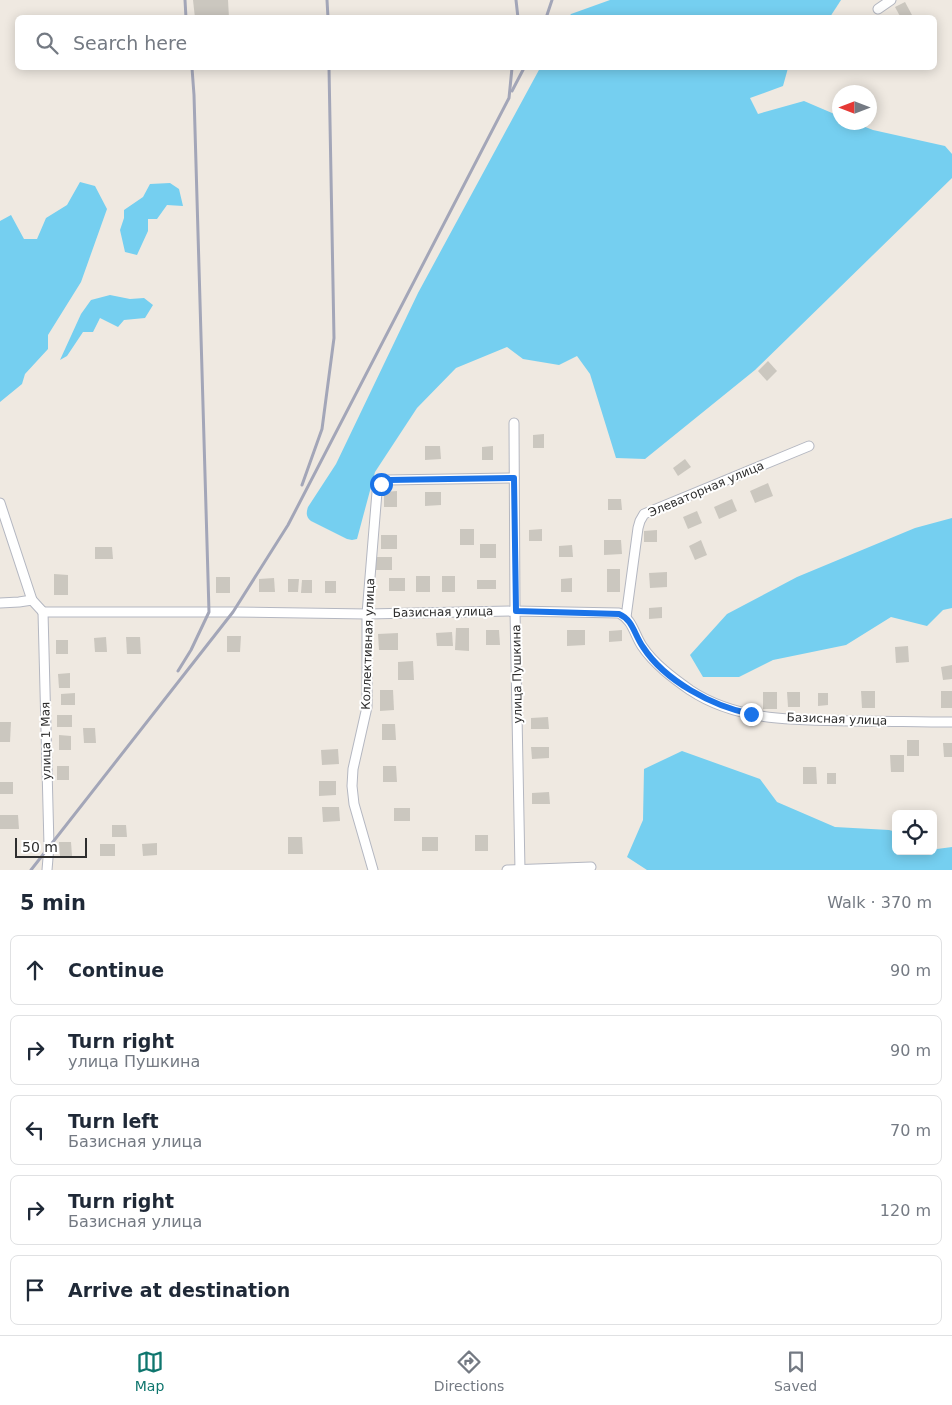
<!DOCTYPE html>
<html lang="en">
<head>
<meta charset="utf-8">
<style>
  body { margin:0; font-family:"DejaVu Sans",sans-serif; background:#f2f2f3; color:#1f2937 }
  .controls { position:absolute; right:15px; bottom:15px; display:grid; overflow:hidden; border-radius:8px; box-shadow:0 2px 12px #0003 }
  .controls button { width:45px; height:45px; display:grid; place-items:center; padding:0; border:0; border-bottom:1px solid #e0e1e3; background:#fff; color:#1f2937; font:25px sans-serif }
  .compass { position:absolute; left:832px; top:85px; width:45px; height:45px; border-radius:50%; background:#fff; box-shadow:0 2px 12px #0003; rotate:270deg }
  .scale { position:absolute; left:15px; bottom:12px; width:72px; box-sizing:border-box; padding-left:5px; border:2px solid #2e2e2e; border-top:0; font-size:14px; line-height:18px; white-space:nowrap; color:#2e2e2e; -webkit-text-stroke:4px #fff; paint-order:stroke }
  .stop { position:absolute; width:15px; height:15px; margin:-11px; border:4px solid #1a73e8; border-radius:50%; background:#fff }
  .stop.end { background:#1a73e8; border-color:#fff; box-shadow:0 1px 5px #0008 }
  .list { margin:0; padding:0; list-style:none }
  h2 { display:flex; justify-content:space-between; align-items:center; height:65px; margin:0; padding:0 20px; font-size:21px }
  h2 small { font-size:16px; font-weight:400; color:#747a83 }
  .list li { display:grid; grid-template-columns:32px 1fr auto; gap:15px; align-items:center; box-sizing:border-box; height:70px; margin:0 10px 10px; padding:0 10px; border:1px solid #e0e1e3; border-radius:8px }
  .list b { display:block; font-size:19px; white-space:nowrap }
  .list p { margin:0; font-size:16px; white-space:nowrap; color:#747a83 }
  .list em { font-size:16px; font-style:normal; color:#747a83 }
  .icon { flex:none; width:28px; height:28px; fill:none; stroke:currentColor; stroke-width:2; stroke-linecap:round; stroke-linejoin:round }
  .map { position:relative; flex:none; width:952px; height:870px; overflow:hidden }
  .search { position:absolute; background:#fff; box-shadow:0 2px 12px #0003; left:15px; right:15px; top:15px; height:55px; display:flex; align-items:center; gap:12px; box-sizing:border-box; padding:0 18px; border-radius:8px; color:#747a83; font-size:19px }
  .sheet { height:465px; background:#fff }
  nav { display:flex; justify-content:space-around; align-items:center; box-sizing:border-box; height:70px; border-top:1px solid #e0e1e3; background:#fff; font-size:14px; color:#747a83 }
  nav a { display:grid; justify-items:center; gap:2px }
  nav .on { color:#0f766e }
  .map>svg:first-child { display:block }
  .water { fill:#75cff0 }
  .building { fill:#cbc7bf }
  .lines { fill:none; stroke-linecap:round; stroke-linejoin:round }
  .street-casing { stroke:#b4b7c1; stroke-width:11 }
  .street { stroke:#fff; stroke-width:9 }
  .rail { stroke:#a3a6b8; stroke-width:3 }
  .route { stroke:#1a73e8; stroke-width:6 }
  .labels { text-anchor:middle; stroke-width:4; stroke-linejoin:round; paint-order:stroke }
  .street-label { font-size:12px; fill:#2e2e2e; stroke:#fff }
</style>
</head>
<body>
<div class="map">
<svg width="952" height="870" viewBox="0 0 952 870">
  <rect width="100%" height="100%" fill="#efe9e1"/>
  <g class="water">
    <path d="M 610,0 L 841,0 L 830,17 L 569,17 L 571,14 Z"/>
    <path d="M 540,68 L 788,68 L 783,86 L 750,98 L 758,114 L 804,101 L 839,116 L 840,122 L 855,123 L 873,130 L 945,146 L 952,154 L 952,178 L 755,370 L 645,459 L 616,458 L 590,374 L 577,356 L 559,365 L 523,359 L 507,347 L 456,368 L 417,408 L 375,472 L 357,539 L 352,540 L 347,539 L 311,521 C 306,517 306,513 308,507 L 336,464 L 418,293 Z"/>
    <path d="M 80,182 L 95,186 L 107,209 L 81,282 L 48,335 L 48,349 L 25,374 L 22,384 L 0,402 L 0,221 L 11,215 L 24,239 L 37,239 L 46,218 L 67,205 Z"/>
    <path d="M 170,183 L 179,189 L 183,206 L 167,205 L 157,219 L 148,219 L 148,231 L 137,255 L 125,252 L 120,230 L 124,218 L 124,210 L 143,197 L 150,184 Z"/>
    <path d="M 110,295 L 130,299 L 144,298 L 153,305 L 145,318 L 124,320 L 118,327 L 100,318 L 93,332 L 83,332 L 67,356 L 60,360 L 81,314 L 91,300 Z"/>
    <path d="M 952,518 L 952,608 L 943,610 L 927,626 L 891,617 L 846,645 L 773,660 L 739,677 L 703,677 L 690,655 L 727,614 L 797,577 L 915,528 Z"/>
    <path d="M 682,751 L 760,779 L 777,802 L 835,827 L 889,830 L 896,832 L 896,851 L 933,851 L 933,847 L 937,849 L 952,847 L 952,870 L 647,870 L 627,857 L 643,820 L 644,769 Z"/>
  </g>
  <g class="building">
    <path d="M 193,0 L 228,0 L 229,18 L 195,18 Z"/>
    <path d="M 905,2 L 912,15 L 907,18 L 901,18 L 895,7 Z"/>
    <path d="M 768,361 L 777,371 L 767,381 L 758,371 Z"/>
    <path d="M 544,434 L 544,448 L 533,448 L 533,435 Z"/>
    <path d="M 425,446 L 440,446 L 441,459 L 425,460 Z"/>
    <path d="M 493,446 L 493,460 L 482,460 L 482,447 Z"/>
    <path d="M 685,459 L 691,467 L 678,476 L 673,468 Z"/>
    <path d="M 768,483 L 773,496 L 755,503 L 750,491 Z"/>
    <path d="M 397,491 L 397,507 L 384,507 L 384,492 Z"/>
    <path d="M 425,492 L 441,492 L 441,505 L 425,506 Z"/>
    <path d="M 608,499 L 621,499 L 622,510 L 608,510 Z"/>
    <path d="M 732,499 L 737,511 L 719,519 L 714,507 Z"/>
    <path d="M 697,511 L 702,523 L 688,529 L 683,517 Z"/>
    <rect x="460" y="529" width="14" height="16"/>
    <path d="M 542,529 L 542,541 L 529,541 L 529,530 Z"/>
    <path d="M 657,530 L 657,542 L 644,542 L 644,531 Z"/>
    <rect x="381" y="535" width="16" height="14"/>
    <path d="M 604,540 L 621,540 L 622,554 L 604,555 Z"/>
    <path d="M 701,540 L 707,555 L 695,560 L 689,546 Z"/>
    <rect x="480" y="544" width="16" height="14"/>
    <path d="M 572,545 L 573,557 L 559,557 L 559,546 Z"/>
    <path d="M 95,547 L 112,547 L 113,559 L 95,559 Z"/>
    <rect x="376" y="557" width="16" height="13"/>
    <rect x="607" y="569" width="13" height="23"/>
    <path d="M 667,572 L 667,587 L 650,588 L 649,573 Z"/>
    <path d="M 54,574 L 68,575 L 68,595 L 54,595 Z"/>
    <rect x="416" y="576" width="14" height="16"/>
    <rect x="442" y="576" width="13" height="16"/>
    <rect x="216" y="577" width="14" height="16"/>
    <path d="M 274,578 L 275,592 L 259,592 L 259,579 Z"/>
    <rect x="389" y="578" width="16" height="13"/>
    <path d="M 572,578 L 572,592 L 561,592 L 561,579 Z"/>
    <path d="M 288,579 L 299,579 L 298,592 L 288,592 Z"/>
    <path d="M 302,580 L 312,580 L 312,593 L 301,593 Z"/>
    <rect x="477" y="580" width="19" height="9"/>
    <rect x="325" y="581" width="11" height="12"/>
    <path d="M 662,607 L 662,618 L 649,619 L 649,608 Z"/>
    <path d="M 456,628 L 469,628 L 469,651 L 455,650 Z"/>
    <path d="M 486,630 L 499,630 L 500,645 L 486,645 Z"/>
    <path d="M 567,630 L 585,630 L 585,645 L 567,646 Z"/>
    <path d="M 622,630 L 622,641 L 609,642 L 609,631 Z"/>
    <path d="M 452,632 L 453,646 L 437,646 L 436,633 Z"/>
    <path d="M 398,633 L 398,650 L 379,650 L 378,634 Z"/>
    <path d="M 227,636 L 241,636 L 240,652 L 227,652 Z"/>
    <path d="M 106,637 L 107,652 L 95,652 L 94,638 Z"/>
    <path d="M 126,637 L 140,637 L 141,654 L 127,654 Z"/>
    <rect x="56" y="640" width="12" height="14"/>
    <path d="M 908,646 L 909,662 L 896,663 L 895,647 Z"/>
    <path d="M 413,661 L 414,680 L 398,680 L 398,662 Z"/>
    <path d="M 952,665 L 952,679 L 943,680 L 941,667 Z"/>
    <path d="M 70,673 L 70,688 L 59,688 L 58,674 Z"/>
    <path d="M 380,690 L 393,690 L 394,710 L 380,711 Z"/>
    <path d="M 861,691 L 875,691 L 875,708 L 862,708 Z"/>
    <rect x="941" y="691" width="11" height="17"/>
    <rect x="763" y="692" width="14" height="17"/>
    <path d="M 787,692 L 800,692 L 800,707 L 788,707 Z"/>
    <path d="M 75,693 L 75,705 L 61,705 L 61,694 Z"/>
    <path d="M 818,693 L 828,693 L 828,705 L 818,706 Z"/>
    <rect x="57" y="715" width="15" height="12"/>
    <path d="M 548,717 L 549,729 L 531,729 L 531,718 Z"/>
    <path d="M 0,722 L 11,722 L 10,742 L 0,742 Z"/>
    <path d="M 382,724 L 395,724 L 396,740 L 382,740 Z"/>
    <path d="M 83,728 L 95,728 L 96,743 L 84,743 Z"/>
    <path d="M 59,735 L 71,736 L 71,750 L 59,750 Z"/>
    <rect x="907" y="740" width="12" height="16"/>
    <path d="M 943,743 L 952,743 L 952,757 L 944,757 Z"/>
    <path d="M 531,747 L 549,747 L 549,758 L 532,759 Z"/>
    <path d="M 338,749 L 339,764 L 322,765 L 321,750 Z"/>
    <path d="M 890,755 L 904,755 L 904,772 L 891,772 Z"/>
    <rect x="57" y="766" width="12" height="14"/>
    <path d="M 383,766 L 396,766 L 397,782 L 383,782 Z"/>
    <path d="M 803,767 L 816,767 L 817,784 L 803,784 Z"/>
    <rect x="827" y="773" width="9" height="11"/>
    <path d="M 319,781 L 336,781 L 336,795 L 319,796 Z"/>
    <rect x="0" y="782" width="13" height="12"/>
    <path d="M 549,792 L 550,804 L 532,804 L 532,793 Z"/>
    <path d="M 322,807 L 339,807 L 340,821 L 323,822 Z"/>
    <rect x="394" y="808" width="16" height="13"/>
    <path d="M 0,815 L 18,815 L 19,829 L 0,829 Z"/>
    <path d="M 112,825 L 126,825 L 127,837 L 112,837 Z"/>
    <rect x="475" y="835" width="13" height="16"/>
    <path d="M 288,837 L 302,837 L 303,854 L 288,854 Z"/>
    <rect x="422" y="837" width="16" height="14"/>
    <path d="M 59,842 L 71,842 L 72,856 L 60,856 Z"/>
    <path d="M 157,843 L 157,855 L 143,856 L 142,844 Z"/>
    <rect x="100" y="844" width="15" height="12"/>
  </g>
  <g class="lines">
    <defs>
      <g id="street">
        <path d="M 878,9 L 891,0"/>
        <path d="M 514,423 L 515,611 L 520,870"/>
        <path d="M 0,503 L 32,600 L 43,612"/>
        <path d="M 0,603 L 19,602 L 32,600"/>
        <path d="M 43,612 L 233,612 L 367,614 L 515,611 L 619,613 C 633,620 634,634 642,646 C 654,664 673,678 690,690 C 738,722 798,720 853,721 C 886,721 919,722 952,722"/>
        <path d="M 43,612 L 49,846 L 47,870"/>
        <path d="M 626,617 L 638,528 L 640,521 L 644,514 L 809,446"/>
        <path d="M 373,870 L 354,804 L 352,786 L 353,769 L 367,707 L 367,614 L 377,492 L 381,484 L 388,480 L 514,478"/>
        <path d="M 507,870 L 591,867"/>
      </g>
    </defs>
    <use href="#street" class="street-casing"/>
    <use href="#street" class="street"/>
    <g class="rail">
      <path d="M 185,0 L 186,18"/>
      <path d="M 327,0 L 328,18"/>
      <path d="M 516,0 L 518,18"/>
      <path d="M 546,18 L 552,0"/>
      <path d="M 512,91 L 524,68"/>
      <path d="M 302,485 L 322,429 L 334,338 L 329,68"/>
      <path d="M 178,671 L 191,650 L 209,612 L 194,95 L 192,68"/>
      <path d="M 31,870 L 233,612 L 288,525 L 509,98 L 512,68"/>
    </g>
  </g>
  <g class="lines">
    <path class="route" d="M 381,484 L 388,480 L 514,478 L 516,611 L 619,614 C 633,620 634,634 643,647 C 665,681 712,706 751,714"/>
  </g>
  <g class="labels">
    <g class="street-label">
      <text transform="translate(706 489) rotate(-23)" y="4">Элеваторная улица</text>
      <text transform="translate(443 612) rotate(-1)" y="4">Базисная улица</text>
      <text transform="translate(368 644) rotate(-88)" y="4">Коллективная улица</text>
      <text transform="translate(517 674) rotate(-91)" y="4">улица Пушкина</text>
      <text transform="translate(837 719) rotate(2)" y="4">Базисная улица</text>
      <text transform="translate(46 741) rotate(-91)" y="4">улица 1 Мая</text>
    </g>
  </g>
</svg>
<div class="controls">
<button><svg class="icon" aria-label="locate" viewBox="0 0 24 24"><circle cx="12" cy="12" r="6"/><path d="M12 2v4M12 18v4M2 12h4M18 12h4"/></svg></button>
</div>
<svg class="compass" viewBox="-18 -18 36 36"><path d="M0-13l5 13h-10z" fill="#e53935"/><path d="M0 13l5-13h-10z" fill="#747a83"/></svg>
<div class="scale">50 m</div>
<div class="stop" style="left:381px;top:484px"></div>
<div class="stop end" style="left:751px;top:714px"></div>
<div class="search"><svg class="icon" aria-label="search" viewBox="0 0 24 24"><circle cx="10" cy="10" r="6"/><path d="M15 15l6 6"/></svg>Search here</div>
</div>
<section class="sheet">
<h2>5 min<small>Walk · 370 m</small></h2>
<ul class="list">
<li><svg class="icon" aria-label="ahead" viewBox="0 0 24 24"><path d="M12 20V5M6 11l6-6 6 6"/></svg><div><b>Continue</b></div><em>90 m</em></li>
<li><svg class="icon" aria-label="right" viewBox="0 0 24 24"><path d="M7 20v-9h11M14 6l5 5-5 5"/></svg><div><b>Turn right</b><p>улица Пушкина</p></div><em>90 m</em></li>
<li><svg class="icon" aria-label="left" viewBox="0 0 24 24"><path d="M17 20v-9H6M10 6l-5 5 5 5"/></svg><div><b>Turn left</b><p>Базисная улица</p></div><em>70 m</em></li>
<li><svg class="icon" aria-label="right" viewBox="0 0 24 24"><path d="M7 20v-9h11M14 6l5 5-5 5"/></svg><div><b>Turn right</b><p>Базисная улица</p></div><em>120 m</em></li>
<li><svg class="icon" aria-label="arrive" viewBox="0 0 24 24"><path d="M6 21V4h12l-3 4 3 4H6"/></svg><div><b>Arrive at destination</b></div></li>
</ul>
</section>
<nav>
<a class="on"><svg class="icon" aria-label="map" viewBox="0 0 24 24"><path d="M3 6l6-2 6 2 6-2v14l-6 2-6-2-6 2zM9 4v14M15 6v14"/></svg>Map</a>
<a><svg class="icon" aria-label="directions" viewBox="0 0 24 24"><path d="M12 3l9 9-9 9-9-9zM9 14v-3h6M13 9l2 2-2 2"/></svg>Directions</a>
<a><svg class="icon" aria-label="saved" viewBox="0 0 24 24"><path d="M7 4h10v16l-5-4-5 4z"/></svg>Saved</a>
</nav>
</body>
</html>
